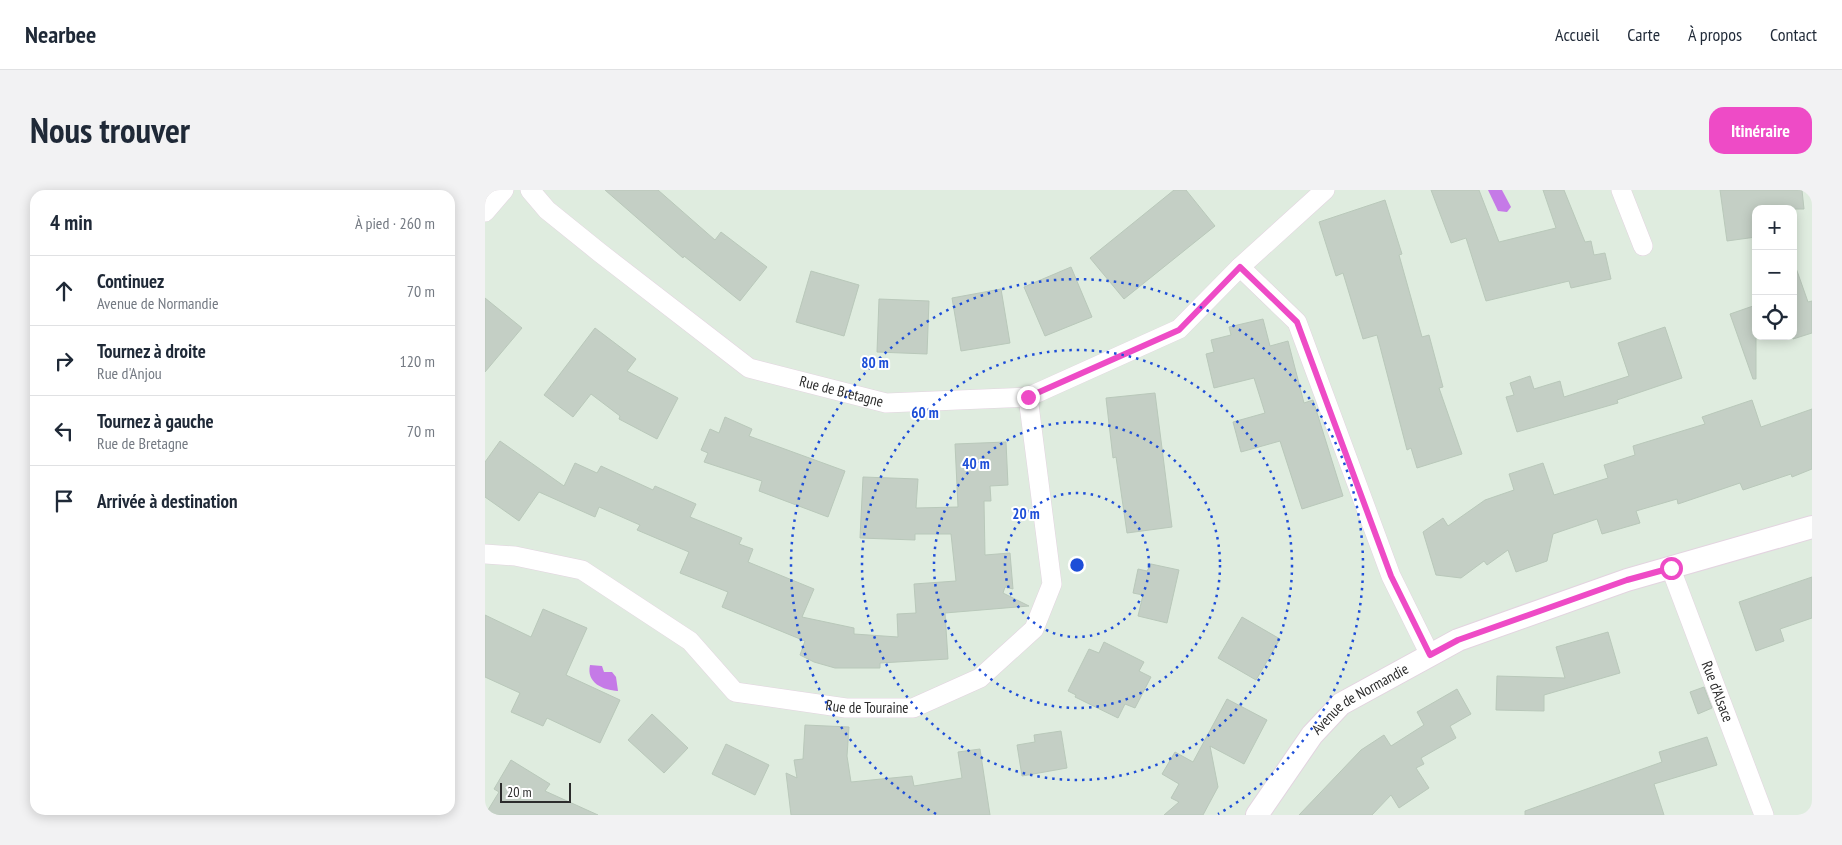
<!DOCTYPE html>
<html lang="fr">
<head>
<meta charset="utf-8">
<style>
  body { margin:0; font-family:"PT Sans Narrow",sans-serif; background:#f2f2f3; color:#1f2937 }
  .controls { position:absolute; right:15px; top:15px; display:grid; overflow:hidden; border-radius:10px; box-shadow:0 2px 12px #0003 }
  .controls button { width:45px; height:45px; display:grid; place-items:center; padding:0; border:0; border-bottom:1px solid #e0e1e3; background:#fff; color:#1f2937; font:25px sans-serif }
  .scale { position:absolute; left:15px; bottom:12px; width:71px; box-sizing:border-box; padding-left:5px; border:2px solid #2c2c2c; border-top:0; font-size:14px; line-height:18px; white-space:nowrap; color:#2c2c2c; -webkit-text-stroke:4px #fff; paint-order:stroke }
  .stop { position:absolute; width:15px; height:15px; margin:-11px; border:4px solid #ee4bc6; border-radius:50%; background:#fff }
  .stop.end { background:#ee4bc6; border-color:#fff; box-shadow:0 1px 5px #0008 }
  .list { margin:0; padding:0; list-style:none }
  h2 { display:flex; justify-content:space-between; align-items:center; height:65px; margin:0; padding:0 20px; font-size:21px }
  h2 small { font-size:16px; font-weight:400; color:#747a83 }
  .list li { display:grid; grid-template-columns:32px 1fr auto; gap:15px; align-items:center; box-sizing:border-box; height:70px; padding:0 20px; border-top:1px solid #e0e1e3 }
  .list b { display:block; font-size:19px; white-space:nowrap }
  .list p { margin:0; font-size:16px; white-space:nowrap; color:#747a83 }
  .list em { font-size:16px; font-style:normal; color:#747a83 }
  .icon { flex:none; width:28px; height:28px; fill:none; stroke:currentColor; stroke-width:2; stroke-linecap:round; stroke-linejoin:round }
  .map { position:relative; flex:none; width:1327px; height:625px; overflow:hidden; border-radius:15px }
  header { display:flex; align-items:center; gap:30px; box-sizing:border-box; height:70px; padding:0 25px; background:#fff; border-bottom:1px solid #e0e1e3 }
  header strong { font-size:24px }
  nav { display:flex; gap:28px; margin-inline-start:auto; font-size:18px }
  .intro { display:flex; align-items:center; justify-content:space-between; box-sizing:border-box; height:120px; padding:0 30px }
  h1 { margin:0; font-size:35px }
  .button { padding:12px 22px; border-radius:15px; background:#ee4bc6; color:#fff; font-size:18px; font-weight:700 }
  main { display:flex; gap:30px; padding:0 30px }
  aside { flex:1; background:#fff; border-radius:15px; box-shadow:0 2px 12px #0003 }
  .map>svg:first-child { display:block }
  .water { fill:#c57ae7 }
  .building { fill:#c4cfc5; stroke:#b9c8ba }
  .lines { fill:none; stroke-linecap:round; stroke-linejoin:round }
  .minor-casing { stroke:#e3d4e0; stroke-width:20 }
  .tertiary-casing { stroke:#e3d4e0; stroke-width:24 }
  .minor { stroke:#fff; stroke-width:19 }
  .tertiary { stroke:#fff; stroke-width:22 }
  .route { stroke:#ee4bc6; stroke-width:6 }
  .ring { fill:none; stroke:#1d4ed8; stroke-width:2.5; stroke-dasharray:2.5 5 }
  .labels { text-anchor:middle; stroke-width:4; stroke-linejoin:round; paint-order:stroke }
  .street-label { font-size:15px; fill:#2c2c2c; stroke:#fff }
  .centre { fill:#1d4ed8; stroke:#fff; stroke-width:2.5 }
  .ring-label { font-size:15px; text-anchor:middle; font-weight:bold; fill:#1d4ed8; stroke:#fff; stroke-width:4; stroke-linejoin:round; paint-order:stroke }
</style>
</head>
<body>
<header>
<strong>Nearbee</strong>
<nav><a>Accueil</a><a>Carte</a><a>À propos</a><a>Contact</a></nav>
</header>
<div class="intro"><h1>Nous trouver</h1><a class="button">Itinéraire</a></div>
<main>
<aside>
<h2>4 min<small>À pied · 260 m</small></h2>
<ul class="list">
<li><svg class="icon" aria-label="ahead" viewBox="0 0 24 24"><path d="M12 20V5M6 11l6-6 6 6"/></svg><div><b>Continuez</b><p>Avenue de Normandie</p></div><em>70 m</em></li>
<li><svg class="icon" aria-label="right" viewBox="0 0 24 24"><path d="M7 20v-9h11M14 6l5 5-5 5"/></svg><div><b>Tournez à droite</b><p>Rue d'Anjou</p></div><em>120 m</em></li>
<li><svg class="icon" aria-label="left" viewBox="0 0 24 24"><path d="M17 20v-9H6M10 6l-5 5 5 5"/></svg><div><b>Tournez à gauche</b><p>Rue de Bretagne</p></div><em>70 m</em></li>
<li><svg class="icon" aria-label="arrive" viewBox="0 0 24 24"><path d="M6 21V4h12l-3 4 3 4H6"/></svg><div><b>Arrivée à destination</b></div></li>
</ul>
</aside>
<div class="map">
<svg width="1327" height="625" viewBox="0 0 1327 625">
  <rect width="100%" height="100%" fill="#dfecdf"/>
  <g class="water">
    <path d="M 1003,0 L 1017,0 L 1026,17 L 1022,22 L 1013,21 Z"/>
    <path d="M 105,475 L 117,476 L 119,482 L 127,482 L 131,487 L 133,501 C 118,500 101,493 105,475 Z"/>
  </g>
  <g class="building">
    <path d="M 120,0 L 173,0 L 230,50 L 236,42 L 282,77 L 255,111 L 199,66 L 198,68 Z"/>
    <path d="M 689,0 L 701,0 L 730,36 L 639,109 L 605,68 Z"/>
    <path d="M 946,0 L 994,0 L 1014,52 L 1071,38 L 1058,0 L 1079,0 L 1100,52 L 1106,51 L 1109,65 L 1120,63 L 1126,89 L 1086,98 L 1084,91 L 1001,111 L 981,48 L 966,53 Z"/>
    <path d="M 1235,0 L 1317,0 L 1319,19 L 1271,19 L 1271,47 L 1242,51 Z"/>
    <path d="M 900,10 L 917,64 L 914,65 L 937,147 L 944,145 L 958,197 L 954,198 L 977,264 L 932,278 L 926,258 L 922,260 L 892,145 L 878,149 L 858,83 L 851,86 L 834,32 Z"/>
    <path d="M 586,77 L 607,127 L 560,146 L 539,97 Z"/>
    <path d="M 1311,78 L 1323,112 L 1327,111 L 1327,143 L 1308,149 L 1308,79 Z"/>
    <path d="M 326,81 L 374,95 L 359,146 L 311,132 Z"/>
    <path d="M 516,99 L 525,153 L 476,161 L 467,108 Z"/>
    <path d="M 0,108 L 37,138 L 0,182 Z"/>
    <path d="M 394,109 L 444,111 L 442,164 L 392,162 Z"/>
    <path d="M 1271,115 L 1271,189 L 1268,189 L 1245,124 Z"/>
    <path d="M 778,129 L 785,156 L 803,151 L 819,213 L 828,210 L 858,306 L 817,319 L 795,251 L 756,262 L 748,232 L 780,223 L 769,188 L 729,198 L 721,164 L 729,162 L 726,150 L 746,145 L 744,137 Z"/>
    <path d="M 1180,137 L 1197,188 L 1132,210 L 1133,213 L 1032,242 L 1021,207 L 1029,205 L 1025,193 L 1045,186 L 1049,199 L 1075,191 L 1079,207 L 1144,186 L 1133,153 Z"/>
    <path d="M 110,138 L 151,169 L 142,181 L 193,208 L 172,249 L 134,229 L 135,226 L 106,204 L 88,227 L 59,205 Z"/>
    <path d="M 670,203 L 687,337 L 642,343 L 631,267 L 628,268 L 621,208 Z"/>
    <path d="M 1267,210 L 1276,237 L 1327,219 L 1327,279 L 1307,287 L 1306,284 L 1258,300 L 1255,293 L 1193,314 L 1192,309 L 1151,321 L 1155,333 L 1117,344 L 1112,329 L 1068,344 L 1062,371 L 1031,382 L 1023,360 L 1002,375 L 999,371 L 976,388 L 951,385 L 938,342 L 958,328 L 963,336 L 1000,310 L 1029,300 L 1024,284 L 1058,273 L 1069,305 L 1123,288 L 1119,275 L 1150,265 L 1148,256 L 1220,234 L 1217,227 Z"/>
    <path d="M 240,227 L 267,239 L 264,246 L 360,281 L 343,327 L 274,301 L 277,291 L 219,272 L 223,263 L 216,260 L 225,239 L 234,243 Z"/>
    <path d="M 15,251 L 79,296 L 90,273 L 112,283 L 116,276 L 168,300 L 170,296 L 211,314 L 205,327 L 257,348 L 254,354 L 268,359 L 263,372 L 329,399 L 317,427 L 369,438 L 369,444 L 413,447 L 412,424 L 431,423 L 429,394 L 471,391 L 466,344 L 430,344 L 430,350 L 375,348 L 378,287 L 433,289 L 431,318 L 473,317 L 470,254 L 521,252 L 523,295 L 505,296 L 506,311 L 499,311 L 500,365 L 525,363 L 528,399 L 520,397 L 518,403 L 544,416 L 460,423 L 463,469 L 395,473 L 395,478 L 350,478 L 329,472 L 315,465 L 320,451 L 237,417 L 243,402 L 195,383 L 204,362 L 152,340 L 155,335 L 114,317 L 110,327 L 54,302 L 34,331 L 0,307 L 0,272 Z"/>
    <path d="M 666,374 L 694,380 L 682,433 L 653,426 L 658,405 L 648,403 L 653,379 L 662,381 Z"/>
    <path d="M 1327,387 L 1327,428 L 1295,439 L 1299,451 L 1271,461 L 1254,412 Z"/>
    <path d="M 58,419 L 102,438 L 81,485 L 135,510 L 115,553 L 62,528 L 58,536 L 26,522 L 35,503 L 0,487 L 0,425 L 46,447 Z"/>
    <path d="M 757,427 L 795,449 L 771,490 L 733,468 Z"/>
    <path d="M 1123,442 L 1135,483 L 1059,505 L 1059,521 L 1011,520 L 1012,486 L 1080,488 L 1071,457 Z"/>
    <path d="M 619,452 L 659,472 L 654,481 L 666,487 L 650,518 L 640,514 L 633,528 L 590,507 L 591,505 L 583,501 L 604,459 L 614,463 Z"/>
    <path d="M 1219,497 L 1227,518 L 1213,524 L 1205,502 Z"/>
    <path d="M 972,499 L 986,524 L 965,536 L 971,548 L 936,568 L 939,574 L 931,578 L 944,598 L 914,618 L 906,605 L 887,625 L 814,625 L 876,560 L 899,545 L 906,556 L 939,535 L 932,522 Z"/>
    <path d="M 742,509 L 782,530 L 759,574 L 725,556 L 733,597 L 718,625 L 679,625 L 694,612 L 686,608 L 694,594 L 677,584 L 690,562 L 708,572 Z"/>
    <path d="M 167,524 L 203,558 L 179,583 L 143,550 Z"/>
    <path d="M 320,535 L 364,537 L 362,566 L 366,592 L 427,586 L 429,596 L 477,588 L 473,562 L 495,559 L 505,625 L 306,625 L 301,583 L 312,588 L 309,570 L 318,569 Z"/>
    <path d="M 576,541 L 582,578 L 537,586 L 532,555 L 550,552 L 549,545 Z"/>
    <path d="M 1222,547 L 1232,575 L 1169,594 L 1179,625 L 1040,625 L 1040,621 L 1177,572 L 1174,562 Z"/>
    <path d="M 241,554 L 284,575 L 270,605 L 227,584 Z"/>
    <path d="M 26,570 L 65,594 L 60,601 L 113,625 L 0,625 L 14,602 L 9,599 Z"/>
  </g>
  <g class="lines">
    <defs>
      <g id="minor">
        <path id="s1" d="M 45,0 L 62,20 L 114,62 L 264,178 L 401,213 L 543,207 L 694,139 L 755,77 L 840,0"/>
        <path d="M 1136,0 L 1158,56"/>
        <path d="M 0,22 L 19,0"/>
        <path d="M 755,77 L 812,132 L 906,386 L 945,465"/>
        <path id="s2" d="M 0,364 L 30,366 L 97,380 L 205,451 L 250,502 L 361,518 L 428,518 L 495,488 L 549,439 L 567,394 L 543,207"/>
        <path id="s3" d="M 1186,379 L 1279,625"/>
      </g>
      <g id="tertiary">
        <path id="s4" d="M 772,625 L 827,545 L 856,514 L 973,450 L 1142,390 L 1327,337"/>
      </g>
    </defs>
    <use href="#minor" class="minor-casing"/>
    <use href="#tertiary" class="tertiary-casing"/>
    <use href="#minor" class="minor"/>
    <use href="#tertiary" class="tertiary"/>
  </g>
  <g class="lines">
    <path class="route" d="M 543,207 L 694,140 L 755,77 L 812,132 L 906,386 L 945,465 L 973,450 L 1142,390 L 1186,378"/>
  </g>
  <g class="ring">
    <circle cx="592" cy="375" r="72"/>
    <circle cx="592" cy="375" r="143"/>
    <circle cx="592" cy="375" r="215"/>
    <path d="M451 624A286 286 0 1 1 733 624"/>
  </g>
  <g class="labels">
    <g class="street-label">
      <text dy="5" stroke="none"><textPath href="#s1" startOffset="378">Rue de Bretagne</textPath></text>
      <text dy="5" stroke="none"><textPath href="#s3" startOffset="131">Rue d'Alsace</textPath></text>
      <text dy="5" stroke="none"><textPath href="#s4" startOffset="158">Avenue de Normandie</textPath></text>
      <text dy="5" stroke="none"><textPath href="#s2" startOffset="429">Rue de Touraine</textPath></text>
    </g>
  </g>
  <circle cx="592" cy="375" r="8" class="centre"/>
  <g class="ring-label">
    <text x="390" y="178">80 m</text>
    <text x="440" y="228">60 m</text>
    <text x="491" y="279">40 m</text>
    <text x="541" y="329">20 m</text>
  </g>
</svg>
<div class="controls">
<button>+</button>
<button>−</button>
<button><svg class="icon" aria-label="locate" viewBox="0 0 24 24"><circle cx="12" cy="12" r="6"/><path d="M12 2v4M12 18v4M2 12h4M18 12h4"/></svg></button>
</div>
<div class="scale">20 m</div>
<div class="stop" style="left:1186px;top:378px"></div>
<div class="stop end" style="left:543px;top:207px"></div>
</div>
</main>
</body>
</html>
